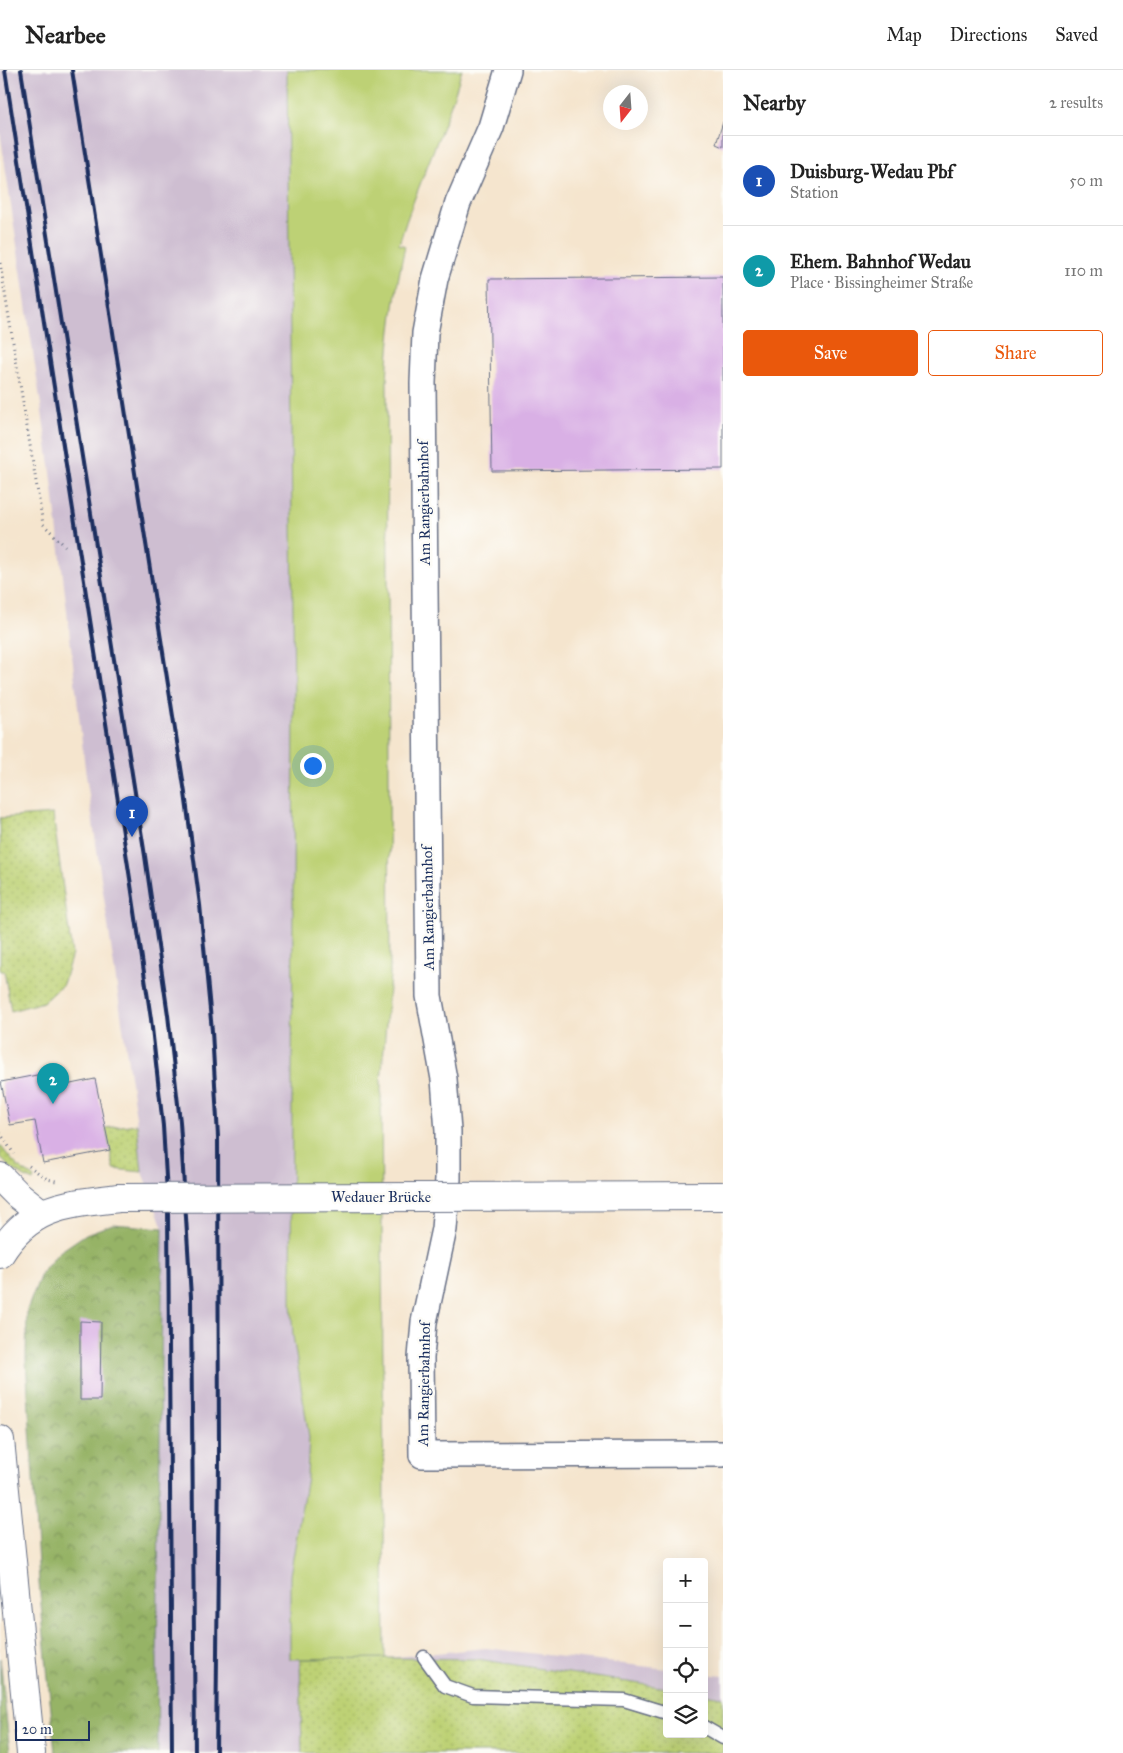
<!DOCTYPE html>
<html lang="en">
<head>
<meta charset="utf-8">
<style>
  body { margin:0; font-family:"IM FELL Great Primer",serif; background:#f6f6f6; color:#222 }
  .controls { position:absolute; right:15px; bottom:15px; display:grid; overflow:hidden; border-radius:5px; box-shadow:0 5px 20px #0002 }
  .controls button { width:45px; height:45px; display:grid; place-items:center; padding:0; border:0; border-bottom:1px solid #e0e0e0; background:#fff; color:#222; font:25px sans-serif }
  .compass { position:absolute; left:603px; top:15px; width:45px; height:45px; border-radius:50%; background:#fff; box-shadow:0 5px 20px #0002; rotate:197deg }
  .scale { position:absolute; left:15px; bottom:12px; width:75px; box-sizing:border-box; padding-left:5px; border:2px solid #1b2f5e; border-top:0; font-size:14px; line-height:18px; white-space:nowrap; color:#1b2f5e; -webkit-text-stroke:4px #fdfcf7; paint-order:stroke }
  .you { position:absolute; left:312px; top:695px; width:18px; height:18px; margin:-12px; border:4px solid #fff; border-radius:50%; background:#1a73e8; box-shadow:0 0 0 8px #1a73e833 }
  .badge { display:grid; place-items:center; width:32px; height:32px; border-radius:50%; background:#ea580c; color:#fff; font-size:16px; font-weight:700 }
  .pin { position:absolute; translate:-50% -41px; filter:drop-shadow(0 1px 2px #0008) }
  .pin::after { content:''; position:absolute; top:26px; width:18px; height:15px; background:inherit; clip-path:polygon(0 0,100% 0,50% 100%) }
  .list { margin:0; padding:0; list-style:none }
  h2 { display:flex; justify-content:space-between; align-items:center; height:65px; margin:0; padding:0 20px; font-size:21px }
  h2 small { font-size:16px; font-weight:400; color:#767676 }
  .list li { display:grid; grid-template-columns:32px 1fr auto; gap:15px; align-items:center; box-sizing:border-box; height:90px; padding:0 20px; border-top:1px solid #e0e0e0 }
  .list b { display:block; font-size:19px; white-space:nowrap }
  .list p { margin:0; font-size:16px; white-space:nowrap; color:#767676 }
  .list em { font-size:16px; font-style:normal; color:#767676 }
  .actions { display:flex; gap:10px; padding:15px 20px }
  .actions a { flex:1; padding:11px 0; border:1px solid #ea580c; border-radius:5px; text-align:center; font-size:18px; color:#ea580c }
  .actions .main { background:#ea580c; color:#fff }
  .icon { flex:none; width:28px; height:28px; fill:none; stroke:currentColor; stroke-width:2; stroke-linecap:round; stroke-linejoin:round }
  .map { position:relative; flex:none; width:723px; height:1683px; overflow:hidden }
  header { display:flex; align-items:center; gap:30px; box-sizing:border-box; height:70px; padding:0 25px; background:#fff; border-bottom:1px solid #e0e0e0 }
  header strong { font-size:24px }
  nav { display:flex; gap:28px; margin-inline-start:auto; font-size:18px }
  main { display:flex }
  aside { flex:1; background:#fff }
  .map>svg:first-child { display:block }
  .railway { fill:#cebed1 }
  .grass { fill:url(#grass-dots); stroke:#6c8069 }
  .forest { fill:url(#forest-crowns); stroke:#587162 }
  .park { fill:#bdd174; stroke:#6c8069 }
  .building { fill:#d9b0e5 }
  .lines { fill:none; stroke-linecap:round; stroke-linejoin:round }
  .lane-casing { stroke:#676f85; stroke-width:15 }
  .street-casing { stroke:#676f85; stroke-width:28 }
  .secondary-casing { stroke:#676f85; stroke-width:30 }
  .path { stroke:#676f85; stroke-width:3; stroke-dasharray:1 4; stroke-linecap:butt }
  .lane { stroke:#fff; stroke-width:12 }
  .street { stroke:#fff; stroke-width:25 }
  .secondary { stroke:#fff; stroke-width:28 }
  .rail { stroke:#1b2f5e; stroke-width:4 }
  .secondary-bridge-casing { stroke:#676f85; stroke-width:30; stroke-linecap:butt }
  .secondary-bridge { stroke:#fff; stroke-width:28 }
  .labels { text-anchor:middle; stroke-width:5; stroke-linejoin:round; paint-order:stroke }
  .street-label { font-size:15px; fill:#1b2f5e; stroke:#fdfcf7 }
</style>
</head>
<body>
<header>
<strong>Nearbee</strong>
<nav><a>Map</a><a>Directions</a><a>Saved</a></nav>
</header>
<main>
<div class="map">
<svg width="723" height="1683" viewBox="0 0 723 1683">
  <defs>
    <pattern id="grass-dots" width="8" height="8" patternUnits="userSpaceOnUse" patternTransform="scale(1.25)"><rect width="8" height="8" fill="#bdd174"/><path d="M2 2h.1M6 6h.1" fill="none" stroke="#a2b467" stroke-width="1.8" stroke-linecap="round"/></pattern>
    <pattern id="forest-crowns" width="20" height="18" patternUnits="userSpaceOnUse" patternTransform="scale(1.25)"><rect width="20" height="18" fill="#96b366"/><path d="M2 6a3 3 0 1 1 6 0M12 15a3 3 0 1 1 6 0" fill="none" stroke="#7a9257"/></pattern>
  </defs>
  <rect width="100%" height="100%" fill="#fdfcf7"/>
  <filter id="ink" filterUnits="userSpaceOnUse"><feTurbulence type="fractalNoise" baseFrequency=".02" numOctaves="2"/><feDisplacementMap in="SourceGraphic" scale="10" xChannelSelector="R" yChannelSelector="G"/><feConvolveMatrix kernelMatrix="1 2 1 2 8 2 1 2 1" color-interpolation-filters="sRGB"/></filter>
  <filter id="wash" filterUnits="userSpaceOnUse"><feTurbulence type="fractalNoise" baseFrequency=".0096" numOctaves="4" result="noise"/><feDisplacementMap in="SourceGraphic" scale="20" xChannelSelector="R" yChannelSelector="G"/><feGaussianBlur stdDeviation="1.12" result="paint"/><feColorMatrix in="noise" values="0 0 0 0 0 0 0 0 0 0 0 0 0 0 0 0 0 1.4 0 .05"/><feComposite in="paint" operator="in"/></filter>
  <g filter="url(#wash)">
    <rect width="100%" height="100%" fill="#f5e5ce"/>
    <path class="railway" d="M 0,0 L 287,0 L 294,631 L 291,1232 L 293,1266 L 309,1367 L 307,1407 L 290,1505 L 290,1589 L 386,1588 L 486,1578 L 667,1599 L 667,1664 L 704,1664 L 704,1604 L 723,1606 L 723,1683 L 158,1683 L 157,1588 L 163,1158 L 142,1102 L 137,1054 L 85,698 L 51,402 L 0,62 Z"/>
    <g class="grass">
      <path d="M 53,744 L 72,884 L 63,914 L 43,932 L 11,941 L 4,901 L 0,901 L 0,748 Z"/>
      <path d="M 137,1054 L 142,1102 L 114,1099 L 105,1058 Z"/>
      <path d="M 0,1075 C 7,1084 14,1094 24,1101 C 27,1103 31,1105 34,1108 L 33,1111 C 20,1105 9,1098 0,1087 Z"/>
      <path d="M 385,1588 L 477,1589 L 667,1618 L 667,1664 L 704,1664 L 704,1624 L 723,1627 L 723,1683 L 302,1683 L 300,1589 Z"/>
    </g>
    <g class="forest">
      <path d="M 113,1154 L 163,1158 L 157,1588 L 158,1683 L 55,1683 L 39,1513 L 26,1289 L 27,1240 L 41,1204 L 58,1183 L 86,1164 Z"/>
      <path d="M 0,1588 L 10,1683 L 0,1683 Z"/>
    </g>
    <path class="park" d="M 287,0 L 462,0 C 445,60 417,114 399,174 L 405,176 C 395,221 389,266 387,312 L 390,906 L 381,1013 L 385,1588 L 290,1589 L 290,1505 L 307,1407 L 309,1367 L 293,1266 L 291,1232 L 294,631 Z"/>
    <g id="blocks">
      <g class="building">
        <path d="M 723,52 L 723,77 L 716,74 Z"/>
        <path d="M 723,207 L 723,399 L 492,401 L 489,209 Z"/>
        <path d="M 52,1002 L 56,1017 L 95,1009 L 110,1080 L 43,1093 L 35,1051 L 10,1055 L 1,1012 Z"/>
        <path d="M 80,1251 L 101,1252 L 100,1330 L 80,1330 Z"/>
      </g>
    </g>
  </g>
  <g filter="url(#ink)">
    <use href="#blocks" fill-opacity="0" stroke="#676f85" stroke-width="1"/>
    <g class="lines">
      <defs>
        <g id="lane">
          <path d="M 424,1587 L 445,1616 L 473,1626 L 624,1630 L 667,1643"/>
          <path d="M 704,1657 L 723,1668"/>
        </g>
        <path id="street" d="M 508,0 L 491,57 L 458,133 L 435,209 L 425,263 L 423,313 L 429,926 L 444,1009 L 448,1061 L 448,1109 L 444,1159 L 424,1252 L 421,1288 L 422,1385 L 723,1384"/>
        <g id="secondary">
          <path d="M 0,1107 L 17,1124 L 41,1143"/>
          <path d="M 0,1184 C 30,1135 67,1134 119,1128"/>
          <path d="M 0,1370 L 31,1683"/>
        </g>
      </defs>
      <use href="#lane" class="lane-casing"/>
      <use href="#street" class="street-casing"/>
      <use href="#secondary" class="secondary-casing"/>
      <g class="path">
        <path d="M 0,193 L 43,454 L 65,476"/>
        <path d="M 0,1063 L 14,1084"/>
        <path d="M 29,1096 L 47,1109 L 56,1111"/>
      </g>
      <use href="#lane" class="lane"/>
      <use href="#street" class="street"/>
      <use href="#secondary" class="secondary"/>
      <g class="rail">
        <path d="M 5,0 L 131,815 L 151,949 L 163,1056 L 168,1141 L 172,1683"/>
        <path d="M 21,0 L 145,786 L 168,945 L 180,1052 L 191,1227 L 195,1683"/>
        <path d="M 72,0 L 185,723 L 200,835 L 212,961 L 218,1067 L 219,1389 L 216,1683"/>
      </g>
      <defs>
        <path id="secondary-bridge" d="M 119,1128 L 723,1126"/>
      </defs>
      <use href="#secondary-bridge" class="secondary-bridge-casing"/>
      <use href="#secondary-bridge" class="secondary-bridge"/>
    </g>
  </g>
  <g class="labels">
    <g class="street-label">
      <text transform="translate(424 433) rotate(-91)" y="5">Am Rangierbahnhof</text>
      <text transform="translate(428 838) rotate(-91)" y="5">Am Rangierbahnhof</text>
      <text x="381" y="1132">Wedauer Brücke</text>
      <text transform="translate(424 1314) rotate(-89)" y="5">Am Rangierbahnhof</text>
    </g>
  </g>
</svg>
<div class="controls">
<button>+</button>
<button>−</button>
<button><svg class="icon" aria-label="locate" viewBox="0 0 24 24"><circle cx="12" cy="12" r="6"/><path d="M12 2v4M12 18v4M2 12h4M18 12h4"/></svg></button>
<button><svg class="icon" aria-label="layers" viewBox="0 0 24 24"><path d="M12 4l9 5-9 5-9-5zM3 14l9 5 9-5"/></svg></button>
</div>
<svg class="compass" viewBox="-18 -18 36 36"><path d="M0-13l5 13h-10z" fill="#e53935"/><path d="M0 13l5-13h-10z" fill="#767676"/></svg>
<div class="scale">20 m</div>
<div class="you"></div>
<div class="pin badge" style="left:132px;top:767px;background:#1a4fb4">1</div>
<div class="pin badge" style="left:53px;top:1034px;background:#0f9aa8">2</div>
</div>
<aside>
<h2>Nearby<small>2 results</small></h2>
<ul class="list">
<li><span class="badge" style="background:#1a4fb4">1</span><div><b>Duisburg-Wedau Pbf</b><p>Station</p></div><em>50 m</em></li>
<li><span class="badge" style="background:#0f9aa8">2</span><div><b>Ehem. Bahnhof Wedau</b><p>Place · Bissingheimer Straße</p></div><em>110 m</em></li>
</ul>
<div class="actions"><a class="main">Save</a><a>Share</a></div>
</aside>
</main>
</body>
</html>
